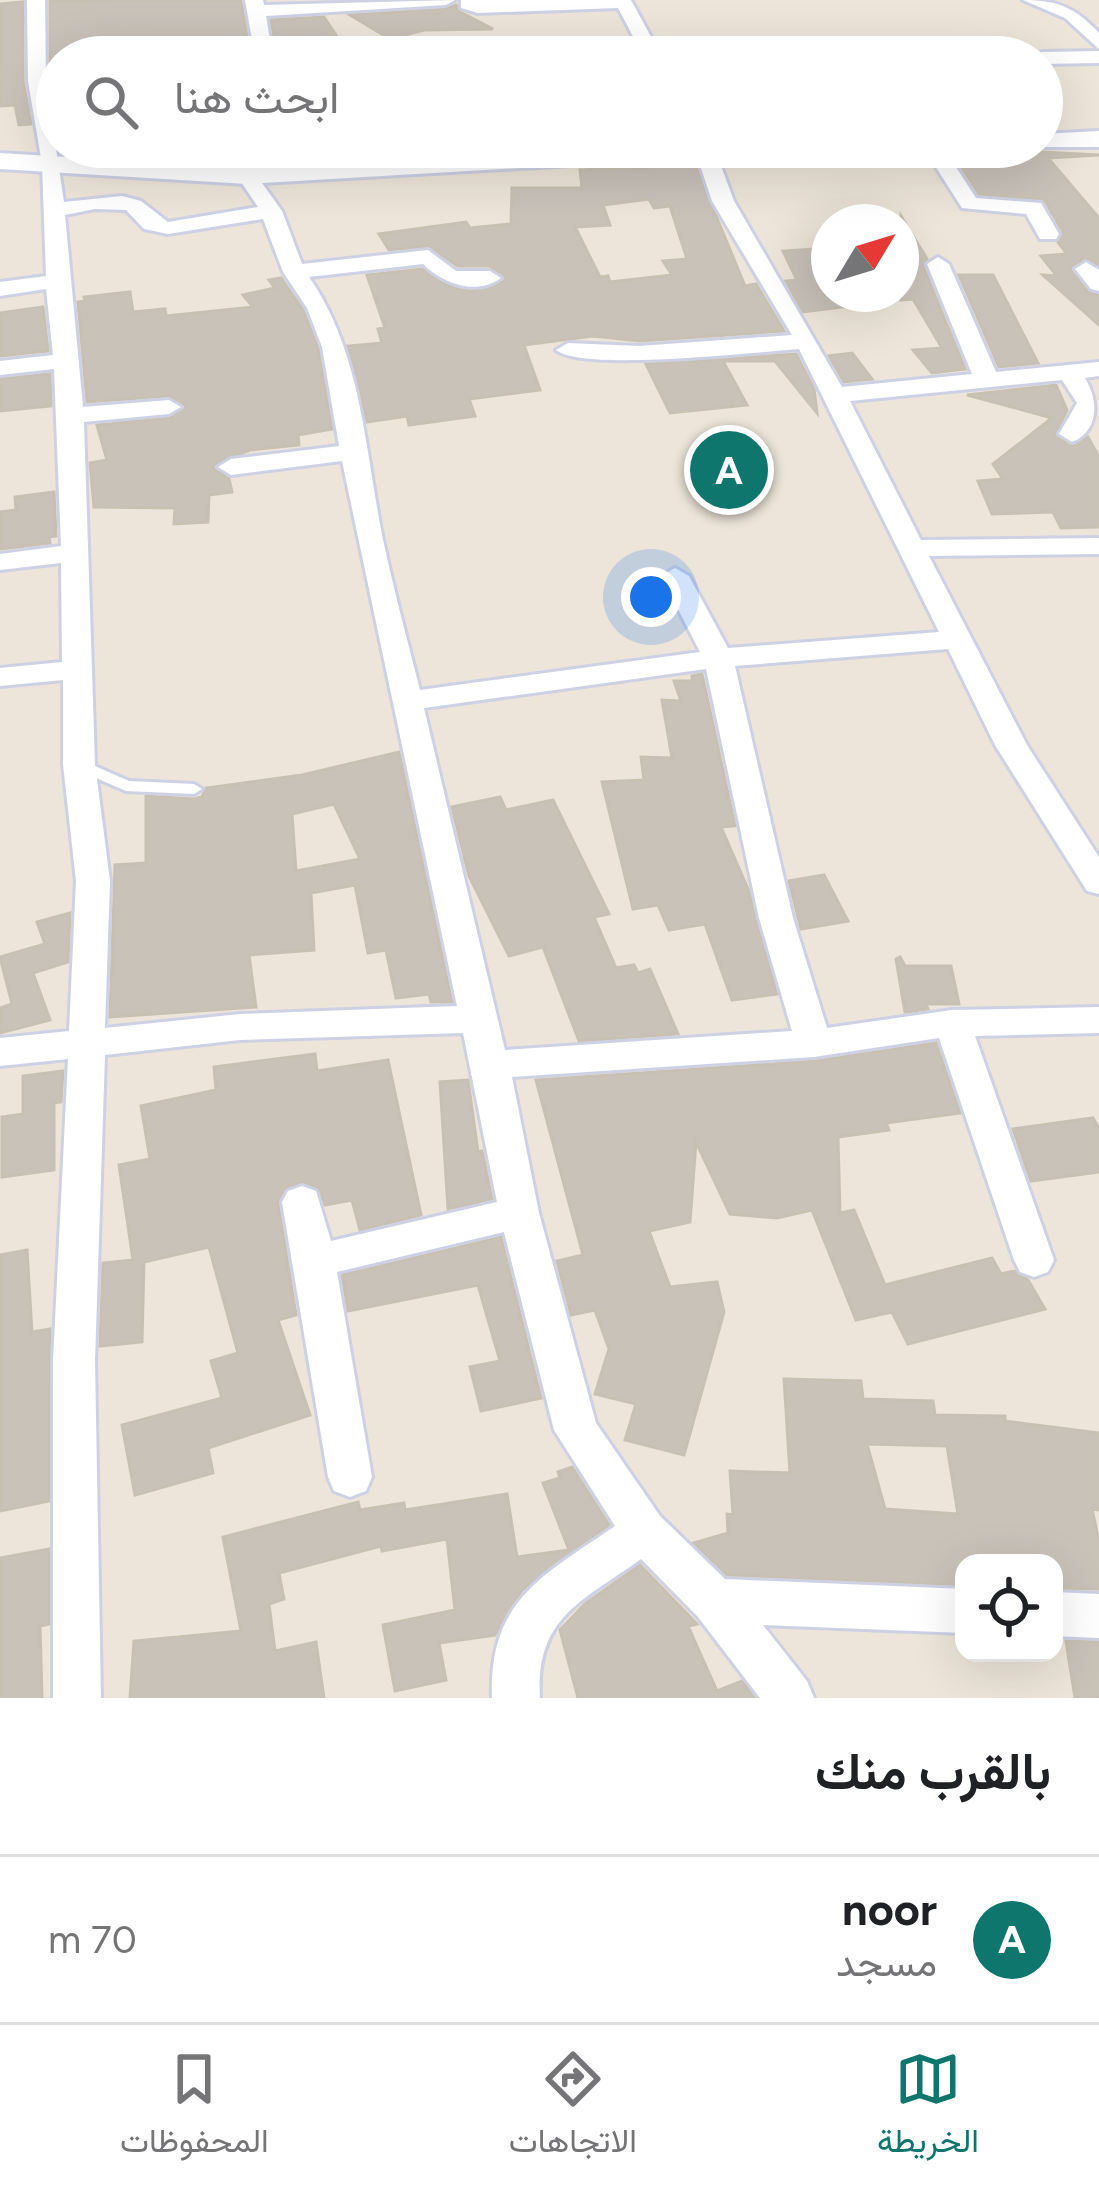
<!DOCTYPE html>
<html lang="ar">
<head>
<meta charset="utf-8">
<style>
  body { margin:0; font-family:Figtree,Vazirmatn,sans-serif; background:#f6f6f6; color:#202124; direction:rtl }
  .controls { position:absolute; right:36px; bottom:36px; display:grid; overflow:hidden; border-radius:24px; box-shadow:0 12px 48px #0002 }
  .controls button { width:108px; height:108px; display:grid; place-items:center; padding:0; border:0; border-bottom:3px solid #e0e0e0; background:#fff; color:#202124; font:60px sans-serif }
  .compass { position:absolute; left:811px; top:204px; width:108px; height:108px; border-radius:50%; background:#fff; box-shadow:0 12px 48px #0002; rotate:52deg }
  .you { position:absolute; left:651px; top:597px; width:42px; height:42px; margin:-30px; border:9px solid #fff; border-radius:50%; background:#1a73e8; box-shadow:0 0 0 18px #1a73e833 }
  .badge { display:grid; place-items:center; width:78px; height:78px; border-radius:50%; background:#0f766e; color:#fff; font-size:39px; font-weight:700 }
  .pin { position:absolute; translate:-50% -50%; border:6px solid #fff; box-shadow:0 3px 12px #0006 }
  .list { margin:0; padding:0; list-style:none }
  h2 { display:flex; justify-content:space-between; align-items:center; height:156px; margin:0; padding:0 48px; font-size:51px }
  h2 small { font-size:39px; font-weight:400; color:#757577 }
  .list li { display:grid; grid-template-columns:78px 1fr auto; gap:36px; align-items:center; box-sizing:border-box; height:168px; padding:0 48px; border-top:3px solid #e0e0e0 }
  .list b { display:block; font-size:45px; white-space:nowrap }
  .list p { margin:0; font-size:39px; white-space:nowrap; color:#757577 }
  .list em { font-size:39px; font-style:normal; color:#757577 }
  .icon { flex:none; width:66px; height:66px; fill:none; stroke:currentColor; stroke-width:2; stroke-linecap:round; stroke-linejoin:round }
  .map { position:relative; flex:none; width:1099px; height:1698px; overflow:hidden; direction:ltr }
  .search { position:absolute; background:#fff; box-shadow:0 12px 48px #0002; left:36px; right:36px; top:36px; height:132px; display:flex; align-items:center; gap:30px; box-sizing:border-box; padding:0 42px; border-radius:66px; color:#757577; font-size:45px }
  .sheet { height:324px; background:#fff }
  nav { display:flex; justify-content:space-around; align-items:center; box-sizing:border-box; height:168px; border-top:3px solid #e0e0e0; background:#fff; font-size:33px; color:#757577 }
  nav a { display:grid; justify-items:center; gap:6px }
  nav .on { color:#0f766e }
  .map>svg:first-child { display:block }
  .building { fill:#c8c2b9; stroke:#c8c1b3; stroke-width:3; fill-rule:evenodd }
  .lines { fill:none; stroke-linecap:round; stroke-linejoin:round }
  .lane-casing { stroke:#ced1e4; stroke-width:6 }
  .street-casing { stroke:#ced1e4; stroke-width:6 }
  .secondary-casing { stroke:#ced1e4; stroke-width:6 }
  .lane { fill:#fff; fill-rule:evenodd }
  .street { fill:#fff; fill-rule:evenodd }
  .secondary { fill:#fff; fill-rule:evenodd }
</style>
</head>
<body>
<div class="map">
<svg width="1099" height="1698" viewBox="0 0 1099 1698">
  <rect width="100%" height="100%" fill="#ede5d9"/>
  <g class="building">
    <path d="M 241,0 L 249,50 L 170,57 L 57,57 L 57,121 L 50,81 L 50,1 Z"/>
    <path d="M 23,2 L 23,81 L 31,124 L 19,125 L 15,105 L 0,106 L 0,4 Z"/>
    <path d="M 456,5 L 460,12 L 493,29 L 424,30 L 390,39 L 350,15 L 446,9 Z"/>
    <path d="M 324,17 L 342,44 L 276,48 L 271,20 Z"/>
    <path d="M 1037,147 L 1042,152 L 1099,155 L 1048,158 L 1099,218 L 1099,265 L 1084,258 L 1071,268 L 1088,292 L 1099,295 L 1099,325 L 1043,275 L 1057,276 L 1041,256 L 1067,254 L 1058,242 L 1063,232 L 1045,201 L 979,194 L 950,149 Z"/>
    <path d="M 695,165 L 745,286 L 756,284 L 784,331 L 639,341 L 593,336 L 524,345 L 540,390 L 469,399 L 475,416 L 409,425 L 407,416 L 367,422 L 348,346 L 382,343 L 378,329 L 385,328 L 367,275 L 422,269 L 448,286 L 471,291 L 505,280 L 490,266 L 458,266 L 428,246 L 389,250 L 379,234 L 466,222 L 470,228 L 511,224 L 512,188 L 582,188 L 580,170 ZM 649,199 L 654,208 L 670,206 L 687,259 L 663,261 L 672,275 L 610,282 L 608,276 L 600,277 L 575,227 L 610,225 L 603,205 Z"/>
    <path d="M 901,216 L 927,259 L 923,266 L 965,369 L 932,373 L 913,350 L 942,348 L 913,299 L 901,300 Z"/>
    <path d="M 829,248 L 829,294 L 844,294 L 850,306 L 803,312 L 786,281 L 797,280 L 783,251 Z"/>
    <path d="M 959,275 L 993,275 L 1038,363 L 999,367 Z"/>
    <path d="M 281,278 L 303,310 L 318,348 L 332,429 L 298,435 L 299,445 L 250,450 L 216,463 L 214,469 L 229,479 L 232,492 L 209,495 L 208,522 L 174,524 L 175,508 L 94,507 L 90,463 L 107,460 L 97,425 L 169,418 L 185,405 L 169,396 L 87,402 L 78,302 L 85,301 L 84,297 L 130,292 L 133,312 L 165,309 L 166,316 L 253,307 L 243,295 L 275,288 L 269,280 Z"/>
    <path d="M 43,307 L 48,351 L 0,356 L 0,313 Z"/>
    <path d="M 852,353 L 872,379 L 844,382 L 829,356 Z"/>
    <path d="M 796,354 L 814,389 L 817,413 L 775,361 L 723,361 L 747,405 L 670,413 L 646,364 Z"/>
    <path d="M 50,374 L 51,406 L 0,411 L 0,379 Z"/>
    <path d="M 1056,385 L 1067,410 L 1055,435 L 1070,446 L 1088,437 L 1099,457 L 1099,527 L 1061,528 L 1053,512 L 992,514 L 978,481 L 1003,479 L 993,464 L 1052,418 L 967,395 Z"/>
    <path d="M 54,492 L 56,536 L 49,537 L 50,543 L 0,549 L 0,512 L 16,510 L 15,497 Z"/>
    <path d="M 702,674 L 735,826 L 721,827 L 748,889 L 777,994 L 732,1000 L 705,924 L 669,930 L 658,905 L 633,909 L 602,782 L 644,780 L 641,757 L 672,758 L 662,700 L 681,701 L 674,681 L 692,681 L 692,676 Z"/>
    <path d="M 399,752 L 452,1002 L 431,1002 L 429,994 L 396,998 L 386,950 L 368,953 L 355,885 L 311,893 L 314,950 L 249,955 L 256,1007 L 110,1017 L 115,865 L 146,863 L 146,796 L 194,799 L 202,797 L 206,788 L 302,775 ZM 334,804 L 360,859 L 296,871 L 292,814 Z"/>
    <path d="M 500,797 L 506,810 L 553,800 L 609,914 L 594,917 L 616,968 L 634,965 L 638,973 L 650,969 L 678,1034 L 579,1041 L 543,947 L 509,956 L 469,876 L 452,807 Z"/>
    <path d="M 824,875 L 848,921 L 801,929 L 789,881 Z"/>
    <path d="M 70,913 L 68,962 L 33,973 L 50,1020 L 0,1033 L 0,1008 L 12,1004 L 0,957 L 45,944 L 37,922 Z"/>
    <path d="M 900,957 L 905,966 L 951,966 L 959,1004 L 926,1004 L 928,1009 L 905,1012 L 896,959 Z"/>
    <path d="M 936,1043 L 960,1113 L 886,1123 L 889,1130 L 838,1137 L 840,1213 L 854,1210 L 885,1285 L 992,1258 L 1001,1274 L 1014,1271 L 1028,1280 L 1045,1309 L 908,1344 L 892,1312 L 856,1320 L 812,1210 L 777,1218 L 730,1214 L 696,1142 L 690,1222 L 649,1231 L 670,1287 L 717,1282 L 724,1312 L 684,1455 L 625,1440 L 636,1404 L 595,1394 L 609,1349 L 595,1310 L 571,1315 L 557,1261 L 583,1255 L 536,1080 L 815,1061 Z"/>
    <path d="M 315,1054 L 317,1071 L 388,1060 L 421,1215 L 360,1230 L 352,1200 L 325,1205 L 320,1190 L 304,1182 L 284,1189 L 278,1203 L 296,1315 L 278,1320 L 310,1415 L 208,1448 L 213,1473 L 135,1495 L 122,1425 L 222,1398 L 211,1361 L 238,1353 L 209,1247 L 144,1262 L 142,1342 L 100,1346 L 103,1263 L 133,1260 L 119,1165 L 150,1159 L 141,1106 L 216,1090 L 214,1067 Z"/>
    <path d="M 63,1071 L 61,1102 L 54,1103 L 54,1170 L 2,1177 L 2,1117 L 23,1114 L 23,1076 Z"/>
    <path d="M 468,1080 L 478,1152 L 482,1151 L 492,1199 L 448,1209 L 440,1082 Z"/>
    <path d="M 1093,1118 L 1099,1129 L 1099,1172 L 1031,1181 L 1013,1129 Z"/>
    <path d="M 501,1237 L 541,1398 L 481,1411 L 470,1367 L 500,1361 L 478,1285 L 348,1311 L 342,1275 Z"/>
    <path d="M 27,1250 L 32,1332 L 50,1329 L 49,1501 L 0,1511 L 0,1255 Z"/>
    <path d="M 784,1379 L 861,1381 L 863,1399 L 933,1401 L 935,1415 L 1005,1416 L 1005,1421 L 1099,1433 L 1099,1510 L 1092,1509 L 1099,1541 L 1099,1589 L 1057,1588 L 1054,1563 L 964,1563 L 964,1585 L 727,1575 L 694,1543 L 728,1533 L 727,1514 L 733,1515 L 730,1471 L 790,1473 ZM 867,1444 L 947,1446 L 958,1514 L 885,1509 Z"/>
    <path d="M 572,1467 L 609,1525 L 522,1590 L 495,1635 L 439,1643 L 446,1680 L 395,1691 L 383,1625 L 455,1610 L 447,1539 L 382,1551 L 381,1546 L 279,1573 L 284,1599 L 269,1604 L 275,1651 L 316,1642 L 324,1698 L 130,1698 L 134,1641 L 241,1631 L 223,1537 L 358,1502 L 360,1510 L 404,1503 L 405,1510 L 507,1494 L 517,1557 L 569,1550 L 543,1483 L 560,1478 L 558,1472 Z"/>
    <path d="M 49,1549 L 49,1624 L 40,1626 L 42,1698 L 0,1698 L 0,1558 Z"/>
    <path d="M 640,1565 L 697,1624 L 688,1626 L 717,1691 L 742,1681 L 754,1698 L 578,1698 L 560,1630 L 585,1604 Z"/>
    <path d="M 1066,1641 L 1099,1642 L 1099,1698 L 1075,1698 Z"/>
  </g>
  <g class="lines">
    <defs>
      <path id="lane" d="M 79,759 L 129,781 L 194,784 L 202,789 L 194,794 L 126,791 L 73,768 L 71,764 L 73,760 Z"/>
      <g id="street">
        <path d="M 27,0 L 45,0 L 46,81 L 64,202 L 122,196 L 141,201 L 168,222 L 258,207 L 237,176 L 239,147 L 259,147 L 257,176 L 282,211 L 302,264 L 428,250 L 456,271 L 490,271 L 501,278 C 476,296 443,284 423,264 L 309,277 C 361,351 365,448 382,535 C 393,587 407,639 420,690 L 700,652 L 661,576 L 675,568 L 689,576 L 728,648 L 939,632 L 799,349 C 757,352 582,372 556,350 L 568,343 L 639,346 L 792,335 L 712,201 L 694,147 L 714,147 L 734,201 L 842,387 L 972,374 L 927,264 L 938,257 L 949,264 L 996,372 L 1099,362 L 1099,376 L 1085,378 C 1099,401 1099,431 1072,442 L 1059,434 L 1077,403 L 1062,380 L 850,401 L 921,540 L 1099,538 L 1099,554 L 929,556 L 1027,745 L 1099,857 L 1099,894 L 1087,891 L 995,745 L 948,649 L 735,666 L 793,918 L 827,1028 L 952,1010 L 1099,1007 L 1099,1033 L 975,1036 L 1054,1260 L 1048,1272 L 1034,1277 L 1020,1272 L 1014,1260 L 939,1038 L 814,1057 L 512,1077 L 539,1213 L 596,1423 L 660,1516 L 725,1579 L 964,1589 L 964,1633 L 763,1625 L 807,1681 L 814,1698 L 760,1698 L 698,1617 L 641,1559 C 583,1601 535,1617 540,1698 L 492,1698 C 488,1600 544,1575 615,1526 L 554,1430 L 504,1232 L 337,1272 L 372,1477 L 366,1491 L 350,1497 L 334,1491 L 328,1477 L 282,1202 L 288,1191 L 302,1186 L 316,1191 L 331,1241 L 497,1202 L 463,1033 L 240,1040 L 105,1055 L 95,1361 L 101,1698 L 53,1698 L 53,1361 L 68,1059 L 0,1066 L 0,1038 L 69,1031 L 76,881 L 63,764 L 63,680 L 0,686 L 0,668 L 62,662 L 61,563 L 0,570 L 0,554 L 61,546 L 54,369 L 0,375 L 0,361 L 53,355 L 46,289 L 0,296 L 0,282 L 46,276 L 42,164 L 28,81 ZM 95,209 L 126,210 L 144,229 L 168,234 L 263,219 L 283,272 L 307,308 L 322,347 L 339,446 L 231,459 L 218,467 L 231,475 L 342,461 L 457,1006 L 240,1014 L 105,1028 L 110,881 L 95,764 L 84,422 L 169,414 L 181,407 L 169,400 L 83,407 L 65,215 ZM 706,669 L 759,918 L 792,1031 L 505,1050 L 424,708 Z"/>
        <path d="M 245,0 L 263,0 L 264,5 L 455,0 L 446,5 L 266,16 L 273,57 L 255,57 Z"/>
        <path d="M 461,0 L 631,0 L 662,57 L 644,57 L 618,8 L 478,13 L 461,8 Z"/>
        <path d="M 1023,0 C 1058,0 1076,8 1099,33 L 1099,49 L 1065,18 Z"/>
        <path d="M 1099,51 L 1099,63 L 1042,64 L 1042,57 L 1033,57 L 1042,52 Z"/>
        <path d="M 923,147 L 943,147 L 976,198 L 1041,203 L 1059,234 L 1056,239 L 1040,239 L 1026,214 L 962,208 Z"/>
        <path d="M 1086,262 L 1099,270 L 1099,291 L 1091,289 L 1075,269 Z"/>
        <path d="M 1054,1592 L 1099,1594 L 1099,1638 L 1054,1636 Z"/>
      </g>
      <g id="secondary">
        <path d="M 1099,131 L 1099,147 L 1032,147 L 1042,147 L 1042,134 Z"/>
        <path d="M 600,147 L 911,147 L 897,155 L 605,163 L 247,184 L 0,169 L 0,153 L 247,168 Z"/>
      </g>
    </defs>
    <use href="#lane" class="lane-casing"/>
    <use href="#street" class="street-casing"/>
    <use href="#secondary" class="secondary-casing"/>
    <use href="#lane" class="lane"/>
    <use href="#street" class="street"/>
    <use href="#secondary" class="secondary"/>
  </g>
</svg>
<div class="controls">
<button><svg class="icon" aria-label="locate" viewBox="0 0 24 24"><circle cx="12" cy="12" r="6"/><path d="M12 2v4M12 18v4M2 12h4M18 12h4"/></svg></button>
</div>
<svg class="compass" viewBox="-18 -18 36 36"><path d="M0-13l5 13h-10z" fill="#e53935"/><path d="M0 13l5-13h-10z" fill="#757577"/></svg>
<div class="you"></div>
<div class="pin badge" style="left:729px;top:470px">A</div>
<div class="search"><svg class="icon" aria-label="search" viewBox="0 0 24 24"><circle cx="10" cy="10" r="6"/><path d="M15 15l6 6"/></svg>ابحث هنا</div>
</div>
<section class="sheet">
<h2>بالقرب منك<small></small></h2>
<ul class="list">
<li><span class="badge">A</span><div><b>noor</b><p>مسجد</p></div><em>70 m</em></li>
</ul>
</section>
<nav>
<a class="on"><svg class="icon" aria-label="map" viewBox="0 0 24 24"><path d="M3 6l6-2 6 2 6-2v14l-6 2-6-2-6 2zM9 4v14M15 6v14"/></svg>الخريطة</a>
<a><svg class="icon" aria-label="directions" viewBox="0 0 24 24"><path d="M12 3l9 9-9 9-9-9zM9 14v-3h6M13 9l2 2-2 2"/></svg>الاتجاهات</a>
<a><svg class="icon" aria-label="saved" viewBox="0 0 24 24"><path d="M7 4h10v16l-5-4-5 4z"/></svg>المحفوظات</a>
</nav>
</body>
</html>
